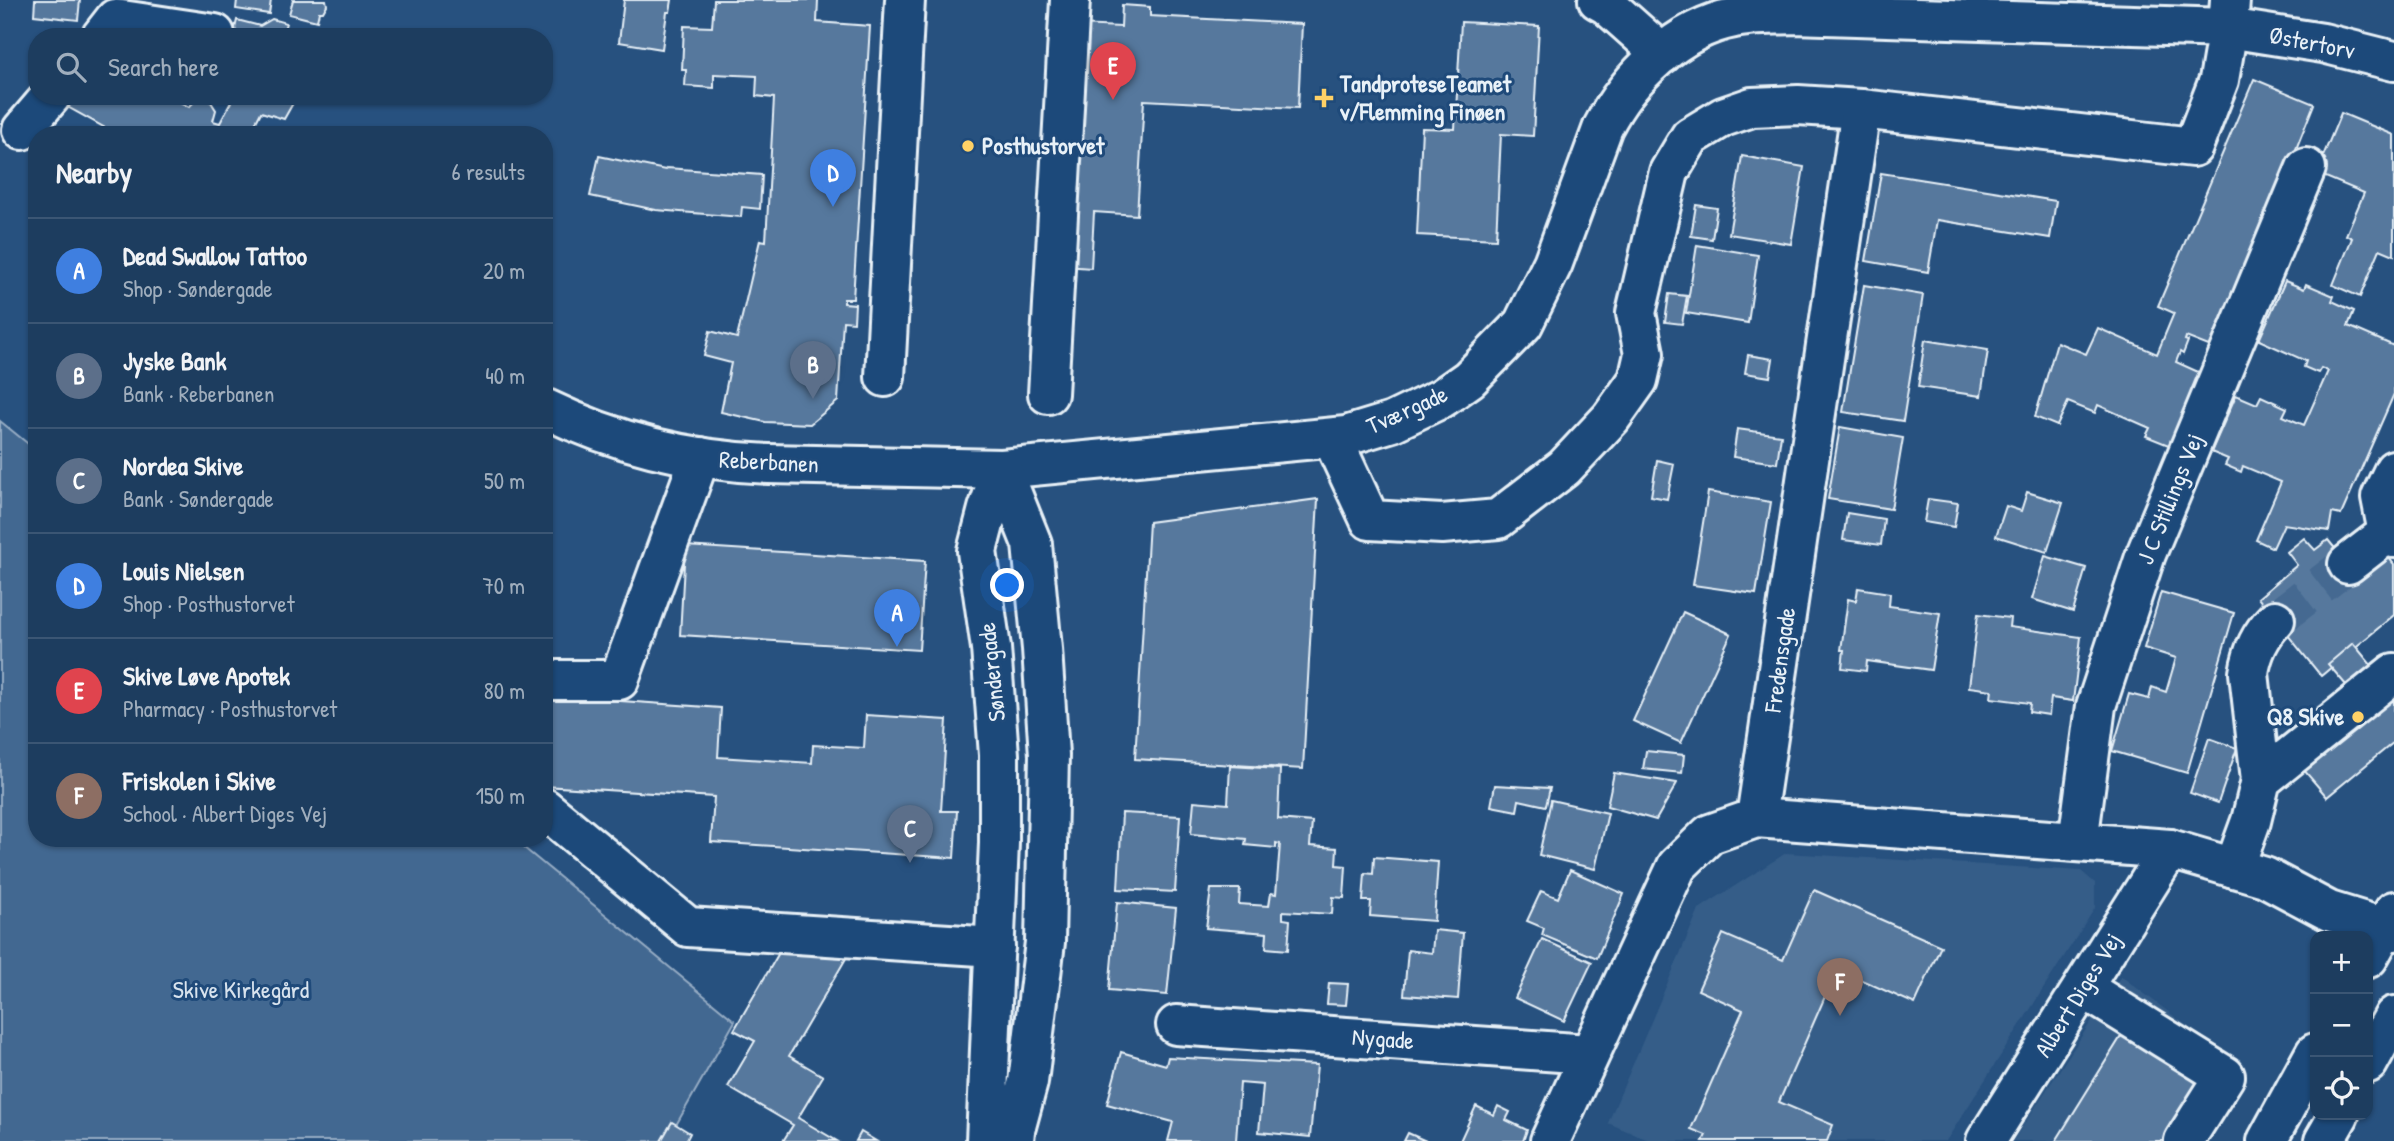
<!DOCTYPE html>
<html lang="en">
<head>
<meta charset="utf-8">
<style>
  body { margin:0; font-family:"Patrick Hand",sans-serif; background:#2a4868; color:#f1f3f6 }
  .controls { position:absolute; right:21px; bottom:21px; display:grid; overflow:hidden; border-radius:14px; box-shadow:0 2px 5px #0004 }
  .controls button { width:63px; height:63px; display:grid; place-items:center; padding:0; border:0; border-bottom:2px solid #3b5674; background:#1d3d5f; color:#f1f3f6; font:35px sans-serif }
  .you { position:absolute; left:1008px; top:586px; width:24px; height:24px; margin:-18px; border:5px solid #fff; border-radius:50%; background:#1a73e8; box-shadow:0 0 0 10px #1a73e833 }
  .badge { display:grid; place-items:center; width:46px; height:46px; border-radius:50%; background:#8bbbb9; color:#fff; font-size:23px; font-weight:700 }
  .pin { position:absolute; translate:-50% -58px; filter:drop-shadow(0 2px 4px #0008) }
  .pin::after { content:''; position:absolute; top:37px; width:24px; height:21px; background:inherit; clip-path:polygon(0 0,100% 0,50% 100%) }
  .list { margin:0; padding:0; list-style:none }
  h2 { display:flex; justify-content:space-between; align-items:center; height:91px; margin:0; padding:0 28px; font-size:30px }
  h2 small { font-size:23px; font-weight:400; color:#a0aebd }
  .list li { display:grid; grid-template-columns:46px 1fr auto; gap:21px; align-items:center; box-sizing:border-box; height:105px; padding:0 28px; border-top:2px solid #3b5674 }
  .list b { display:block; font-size:26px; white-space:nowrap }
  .list p { margin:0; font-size:23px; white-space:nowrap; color:#a0aebd }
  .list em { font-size:23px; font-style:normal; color:#a0aebd }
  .icon { flex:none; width:38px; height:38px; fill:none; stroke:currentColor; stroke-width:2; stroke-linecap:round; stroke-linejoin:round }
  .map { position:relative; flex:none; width:2394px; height:1141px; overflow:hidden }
  .search { position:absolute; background:#1d3d5f; box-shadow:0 2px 5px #0004; left:28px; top:28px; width:525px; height:77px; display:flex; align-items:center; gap:18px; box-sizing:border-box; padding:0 24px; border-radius:28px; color:#a0aebd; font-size:26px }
  .panel { position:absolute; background:#1d3d5f; box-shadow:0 2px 5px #0004; left:28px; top:126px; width:525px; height:721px; border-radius:28px }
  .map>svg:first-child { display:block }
  .built { fill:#355d88 }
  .green { fill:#436891; stroke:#96acc4; stroke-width:2 }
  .building { fill:#57789d; stroke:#e8f1f8; stroke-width:2 }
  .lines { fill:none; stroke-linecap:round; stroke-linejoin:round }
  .minor-tunnel { stroke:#446991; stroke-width:38; stroke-dasharray:38 19; stroke-linecap:butt }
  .minor-casing { stroke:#e8f1f8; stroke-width:44 }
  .minor { stroke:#1f4a7a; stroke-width:38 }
  .poi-dot { fill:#ffd166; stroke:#1f4a7a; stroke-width:2.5 }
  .labels { text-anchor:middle; stroke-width:6; stroke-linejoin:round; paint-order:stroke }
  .street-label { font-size:24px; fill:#e8f1f8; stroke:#1f4a7a }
  .poi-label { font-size:24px; font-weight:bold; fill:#e8f1f8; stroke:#1f4a7a; text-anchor:start }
  .park-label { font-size:24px; fill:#d8e3ee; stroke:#1f4a7a }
</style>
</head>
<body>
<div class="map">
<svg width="2394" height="1141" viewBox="0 0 2394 1141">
  <rect width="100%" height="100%" fill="#27517f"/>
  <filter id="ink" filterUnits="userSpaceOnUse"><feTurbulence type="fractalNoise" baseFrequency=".0143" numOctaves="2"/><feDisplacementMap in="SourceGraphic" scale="14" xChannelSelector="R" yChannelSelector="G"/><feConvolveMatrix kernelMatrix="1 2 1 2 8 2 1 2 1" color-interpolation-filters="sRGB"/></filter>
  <g filter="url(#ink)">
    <g class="built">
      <path d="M 1786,853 L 2081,871 L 2095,883 L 2095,908 L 1946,1141 L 1651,1141 L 1608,1123 L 1699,909 Z"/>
      <path d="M 2121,976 L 2245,1070 L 2200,1141 L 2013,1141 Z"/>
    </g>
    <path class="green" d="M 0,421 L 37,451 L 37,838 L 512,838 L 735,1021 L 667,1141 L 0,1141 Z"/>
    <g class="building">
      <path d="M 35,0 L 80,0 L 78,20 L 34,15 Z"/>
      <path d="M 237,0 L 271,0 L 269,14 L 236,9 Z"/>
      <path d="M 293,0 L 326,0 L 327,5 L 323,12 L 319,12 L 317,21 L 289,14 Z"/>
      <path d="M 624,0 L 672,0 L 670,12 L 667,12 L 662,49 L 619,42 Z"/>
      <path d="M 714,0 L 818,0 L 817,22 L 870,26 L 853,299 L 844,299 L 844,303 L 855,304 L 854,322 L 843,321 L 838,401 L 810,424 L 765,422 L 721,412 L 731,363 L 704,356 L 710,331 L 737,338 L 760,240 L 766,241 L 774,98 L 756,96 L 757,76 L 714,74 L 714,88 L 685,86 L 686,70 L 682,70 L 684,26 L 712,27 Z"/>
      <path d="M 1122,5 L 1150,7 L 1150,16 L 1302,24 L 1298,108 L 1144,100 L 1137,215 L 1094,212 L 1091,268 L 1065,266 L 1078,25 L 1121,27 Z"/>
      <path d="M 272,19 L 286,23 L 283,33 L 286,33 L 285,37 L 233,37 L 237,20 L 260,26 Z"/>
      <path d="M 1461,22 L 1539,26 L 1533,136 L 1501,134 L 1496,239 L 1417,235 L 1422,128 L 1455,129 Z"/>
      <path d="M 2254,79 L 2314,104 L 2216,349 L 2186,337 L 2185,340 L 2188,341 L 2183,354 L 2180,352 L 2176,362 L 2205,375 L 2171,446 L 2146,436 L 2150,428 L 2098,405 L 2095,413 L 2068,402 L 2057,426 L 2035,417 L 2057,342 L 2086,354 L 2098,328 L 2157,354 L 2174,313 L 2158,306 Z"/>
      <path d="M 71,96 L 169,96 L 189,107 L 197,99 L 203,98 L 211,102 L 216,110 L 213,121 L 220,123 L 232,100 L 217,96 L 297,96 L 284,119 L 261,112 L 253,128 L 266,135 L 118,135 L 66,106 Z"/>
      <path d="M 2341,113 L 2394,135 L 2394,255 L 2380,249 L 2360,297 L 2333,285 L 2352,238 L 2346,235 L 2364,193 L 2316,173 Z"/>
      <path d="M 599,156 L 665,170 L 667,168 L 762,175 L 760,209 L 742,207 L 741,217 L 656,210 L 590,196 Z"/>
      <path d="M 1742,156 L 1804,167 L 1791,244 L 1729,234 Z"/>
      <path d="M 1881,173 L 2056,201 L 2050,238 L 1937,220 L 1928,272 L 1866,261 Z"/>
      <path d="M 1696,205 L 1717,208 L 1712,239 L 1691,236 Z"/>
      <path d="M 1697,245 L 1758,255 L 1748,323 L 1686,313 Z"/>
      <path d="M 2285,281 L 2304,289 L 2306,284 L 2334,296 L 2332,301 L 2354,311 L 2348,326 L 2394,346 L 2394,394 L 2341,515 L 2332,513 L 2329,531 L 2284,524 L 2273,548 L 2256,540 L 2281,482 L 2243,466 L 2241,472 L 2225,465 L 2228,459 L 2211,452 L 2236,395 L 2257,404 L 2261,396 L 2287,408 L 2283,416 L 2304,425 L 2328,371 L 2321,368 L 2318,373 L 2304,367 L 2306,361 L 2259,340 Z"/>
      <path d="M 1864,285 L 1923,295 L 1903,421 L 1843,412 Z"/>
      <path d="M 1669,294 L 1687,296 L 1682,324 L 1665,322 Z"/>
      <path d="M 1925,340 L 1988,350 L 1981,396 L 1918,387 Z"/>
      <path d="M 1748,355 L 1773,359 L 1770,377 L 1745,373 Z"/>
      <path d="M 1840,427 L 1903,438 L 1891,509 L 1828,499 Z"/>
      <path d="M 1737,429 L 1781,435 L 1777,463 L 1733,457 Z"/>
      <path d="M 1657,460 L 1674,464 L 1667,499 L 1651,496 Z"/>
      <path d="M 1708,492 L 1771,502 L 1756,594 L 1693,585 Z"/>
      <path d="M 2027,492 L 2063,503 L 2047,552 L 1996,536 L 2006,506 L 2021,511 Z"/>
      <path d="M 1318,499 L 1303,769 L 1135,759 L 1149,522 Z"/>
      <path d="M 1928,499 L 1958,503 L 1954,527 L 1924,522 Z"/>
      <path d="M 1847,513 L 1884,519 L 1881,545 L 1843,540 Z"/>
      <path d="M 2304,538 L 2315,550 L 2328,540 L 2356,574 L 2383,551 L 2394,564 L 2394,615 L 2321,676 L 2258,598 L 2297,565 L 2287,552 Z"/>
      <path d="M 685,546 L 925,561 L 919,650 L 680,635 Z"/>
      <path d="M 2045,556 L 2086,568 L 2073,612 L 2032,599 Z"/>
      <path d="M 1858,588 L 1890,593 L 1889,606 L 1940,613 L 1931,670 L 1867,661 L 1866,671 L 1842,668 L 1844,650 L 1841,650 L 1848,599 L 1856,601 Z"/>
      <path d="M 2161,592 L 2234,613 L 2187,773 L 2112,751 L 2129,694 L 2149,699 L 2152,687 L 2166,692 L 2176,658 L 2144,648 Z"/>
      <path d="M 1683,612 L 1731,634 L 1681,743 L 1633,721 Z"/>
      <path d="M 1978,614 L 2010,618 L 2009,627 L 2081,637 L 2073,701 L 2051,698 L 2049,715 L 2029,712 L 2030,703 L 1991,698 L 1992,690 L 1969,687 Z"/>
      <path d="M 2353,643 L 2376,671 L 2394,656 L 2394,742 L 2327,797 L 2285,748 L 2352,692 L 2328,664 Z"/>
      <path d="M 549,696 L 721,708 L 718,757 L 812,763 L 813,745 L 864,748 L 866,715 L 947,720 L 941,811 L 957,811 L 954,858 L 711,842 L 714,797 L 544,786 Z"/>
      <path d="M 2209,738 L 2237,748 L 2218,803 L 2190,793 Z"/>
      <path d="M 1646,751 L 1684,755 L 1682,773 L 1643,769 Z"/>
      <path d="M 1230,766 L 1280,769 L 1278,819 L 1312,822 L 1310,846 L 1337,848 L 1336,865 L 1346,866 L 1344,898 L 1333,897 L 1332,914 L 1283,911 L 1283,919 L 1290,920 L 1288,950 L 1266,948 L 1267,933 L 1206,928 L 1211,889 L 1240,889 L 1239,904 L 1269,906 L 1271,893 L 1276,894 L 1280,844 L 1276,843 L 1276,848 L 1245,845 L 1246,839 L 1191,834 L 1194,801 L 1228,804 Z"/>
      <path d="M 1614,773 L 1677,783 L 1656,820 L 1607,806 Z"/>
      <path d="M 1495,785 L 1550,788 L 1546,806 L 1519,800 L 1517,811 L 1491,806 Z"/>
      <path d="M 1551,800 L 1608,813 L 1595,869 L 1539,855 Z"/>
      <path d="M 1122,813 L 1180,816 L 1175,892 L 1118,889 Z"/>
      <path d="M 1374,857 L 1438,862 L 1434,921 L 1370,916 L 1371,901 L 1363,901 L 1365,873 L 1373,874 Z"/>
      <path d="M 1570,870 L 1624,894 L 1597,958 L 1542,935 L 1544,928 L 1527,921 L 1541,891 L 1558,898 Z"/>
      <path d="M 1814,890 L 1941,946 L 1915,1004 L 1837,969 L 1779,1102 L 1833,1125 L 1827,1141 L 1703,1141 L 1706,1135 L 1691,1129 L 1743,1010 L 1698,990 L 1723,934 L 1783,960 Z"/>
      <path d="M 1117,902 L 1176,908 L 1167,995 L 1109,990 Z"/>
      <path d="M 1434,930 L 1463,933 L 1458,999 L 1404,995 L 1408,950 L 1432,953 Z"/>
      <path d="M 1542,939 L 1592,962 L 1564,1021 L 1515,998 Z"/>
      <path d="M 780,951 L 848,955 L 789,1056 L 823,1076 L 798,1118 L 837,1141 L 783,1141 L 793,1125 L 728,1087 L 755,1041 L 734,1030 Z"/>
      <path d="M 1329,983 L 1348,984 L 1346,1005 L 1327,1004 Z"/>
      <path d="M 2122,1035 L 2204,1086 L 2170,1141 L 2056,1141 Z"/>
      <path d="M 1121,1052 L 1166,1065 L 1168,1057 L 1317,1065 L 1310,1137 L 1259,1132 L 1263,1085 L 1240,1083 L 1236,1141 L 1168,1141 L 1173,1122 L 1107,1104 Z"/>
      <path d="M 1476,1106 L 1494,1115 L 1498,1106 L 1510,1112 L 1506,1120 L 1527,1130 L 1523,1141 L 1460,1141 Z"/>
      <path d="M 672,1122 L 690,1133 L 686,1141 L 661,1141 Z"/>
      <path d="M 861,1132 L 876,1141 L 856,1141 Z"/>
      <path d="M 1408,1133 L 1426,1141 L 1404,1141 Z"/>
    </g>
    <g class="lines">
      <path class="minor-tunnel" d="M 2275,620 L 2348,564"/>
      <defs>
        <g id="minor">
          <path d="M 1598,0 L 1607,5 L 1662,54"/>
          <path d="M 101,37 L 115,19 L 215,34"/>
          <path d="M 22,130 L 51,96"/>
          <path d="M 885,377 L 905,0"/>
          <path d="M 1048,394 L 1070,0"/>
          <path d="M 544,408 C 614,442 692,461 769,464 L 1002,469 L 1346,436 L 1392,422 L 1442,398 L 1469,379 L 1523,324 L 1553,263 L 1603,127 C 1628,78 1678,28 1734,18 C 1753,14 1774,15 1794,14 L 2228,28 L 2323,43 L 2394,61"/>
          <path d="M 1332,438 L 1370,520 L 1442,524 L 1498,519 L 1564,468 L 1611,418 L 1638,380 L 1644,354 L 1636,313 L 1669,172 L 1690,137 L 1723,117 L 1752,107 L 1798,105 L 1861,109 L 2193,147 L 2219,80 L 2228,28 L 2230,0"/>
          <path d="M 1002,469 L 1032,544 L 1042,649 L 1049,755 L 1045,942 L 1028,1082 L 1015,1130 L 1014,1141"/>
          <path d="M 2394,470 L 2381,497 L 2388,533 L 2394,538"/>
          <path d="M 2348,564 L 2388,533"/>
          <path d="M 544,680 L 619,680 L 700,457"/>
          <path d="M 2261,780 L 2249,673 C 2252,652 2261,634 2275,620"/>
          <path d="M 544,808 L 688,927 L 995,947"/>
          <path d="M 1756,818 L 1861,109"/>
          <path d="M 2078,842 L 2096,706 L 2146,554 L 2306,168"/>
          <path d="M 2234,868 L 2251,821 L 2261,780 L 2394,673"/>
          <path d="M 2368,958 L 2394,911"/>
          <path d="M 2083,988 L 2225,1076 L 2184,1141"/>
          <path d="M 1176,1025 L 1589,1054"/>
          <path d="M 2368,1063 L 2394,1016"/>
          <path d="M 986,1141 L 999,843 L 999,755 L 991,648 L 977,551 L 988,509 L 1002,469"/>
          <path d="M 1550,1141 L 1677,866 L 1710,834 L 1756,818 L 2170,849 L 2265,877 L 2329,911 L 2394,931"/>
          <path d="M 1986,1141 L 2170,849"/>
          <path d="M 2267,1141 L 2315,1053"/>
          <path d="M 2324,1141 L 2339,1115"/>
        </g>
      </defs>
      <use href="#minor" class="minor-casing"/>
      <use href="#minor" class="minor"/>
    </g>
  </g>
  <g class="poi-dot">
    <path d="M1320.5 87.5h7v7h7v7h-7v7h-7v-7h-7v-7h7z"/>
    <circle cx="968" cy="146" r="7"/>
    <circle cx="2358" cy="717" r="7"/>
  </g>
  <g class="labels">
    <g class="street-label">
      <text transform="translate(2312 43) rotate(11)" y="8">Østertorv</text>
      <text transform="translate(1407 410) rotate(-24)" y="8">Tværgade</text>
      <text transform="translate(769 462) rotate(3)" y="8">Reberbanen</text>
      <text transform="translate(2170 499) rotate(-68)" y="8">J C Stillings Vej</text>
      <text transform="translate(1780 660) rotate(-82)" y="8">Fredensgade</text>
      <text transform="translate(992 672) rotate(-96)" y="8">Søndergade</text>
      <text transform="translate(2078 995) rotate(-58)" y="8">Albert Diges Vej</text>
      <text transform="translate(1383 1039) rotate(4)" y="8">Nygade</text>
    </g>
    <g class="poi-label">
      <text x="1340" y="92">TandproteseTeamet<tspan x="1340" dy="28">v/Flemming Finøen</tspan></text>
      <text x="982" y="154">Posthustorvet</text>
      <text x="2344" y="725" text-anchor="end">Q8 Skive</text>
    </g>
    <g class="park-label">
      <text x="241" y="998">Skive Kirkegård</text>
    </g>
  </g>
</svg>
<div class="controls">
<button>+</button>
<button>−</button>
<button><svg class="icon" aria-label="locate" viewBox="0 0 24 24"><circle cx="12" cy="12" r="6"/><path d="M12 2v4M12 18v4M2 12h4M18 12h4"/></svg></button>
</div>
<div class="you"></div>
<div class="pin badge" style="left:897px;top:647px;background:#3f7fe0">A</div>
<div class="pin badge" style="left:813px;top:399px;background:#5c6f8a">B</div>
<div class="pin badge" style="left:910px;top:863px;background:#5c6f8a">C</div>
<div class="pin badge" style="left:833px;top:207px;background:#3f7fe0">D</div>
<div class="pin badge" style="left:1113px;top:100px;background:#e0444e">E</div>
<div class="pin badge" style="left:1840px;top:1016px;background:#8d6e63">F</div>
<div class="search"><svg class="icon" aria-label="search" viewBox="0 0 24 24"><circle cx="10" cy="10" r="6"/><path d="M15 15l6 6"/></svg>Search here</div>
<section class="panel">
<h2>Nearby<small>6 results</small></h2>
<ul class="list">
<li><span class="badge" style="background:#3f7fe0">A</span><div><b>Dead Swallow Tattoo</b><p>Shop · Søndergade</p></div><em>20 m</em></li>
<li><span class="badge" style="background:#5c6f8a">B</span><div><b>Jyske Bank</b><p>Bank · Reberbanen</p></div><em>40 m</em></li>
<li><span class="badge" style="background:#5c6f8a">C</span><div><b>Nordea Skive</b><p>Bank · Søndergade</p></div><em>50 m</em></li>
<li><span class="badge" style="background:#3f7fe0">D</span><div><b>Louis Nielsen</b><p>Shop · Posthustorvet</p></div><em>70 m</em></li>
<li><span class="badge" style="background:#e0444e">E</span><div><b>Skive Løve Apotek</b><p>Pharmacy · Posthustorvet</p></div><em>80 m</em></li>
<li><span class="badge" style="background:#8d6e63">F</span><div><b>Friskolen i Skive</b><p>School · Albert Diges Vej</p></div><em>150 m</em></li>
</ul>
</section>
</div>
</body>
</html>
